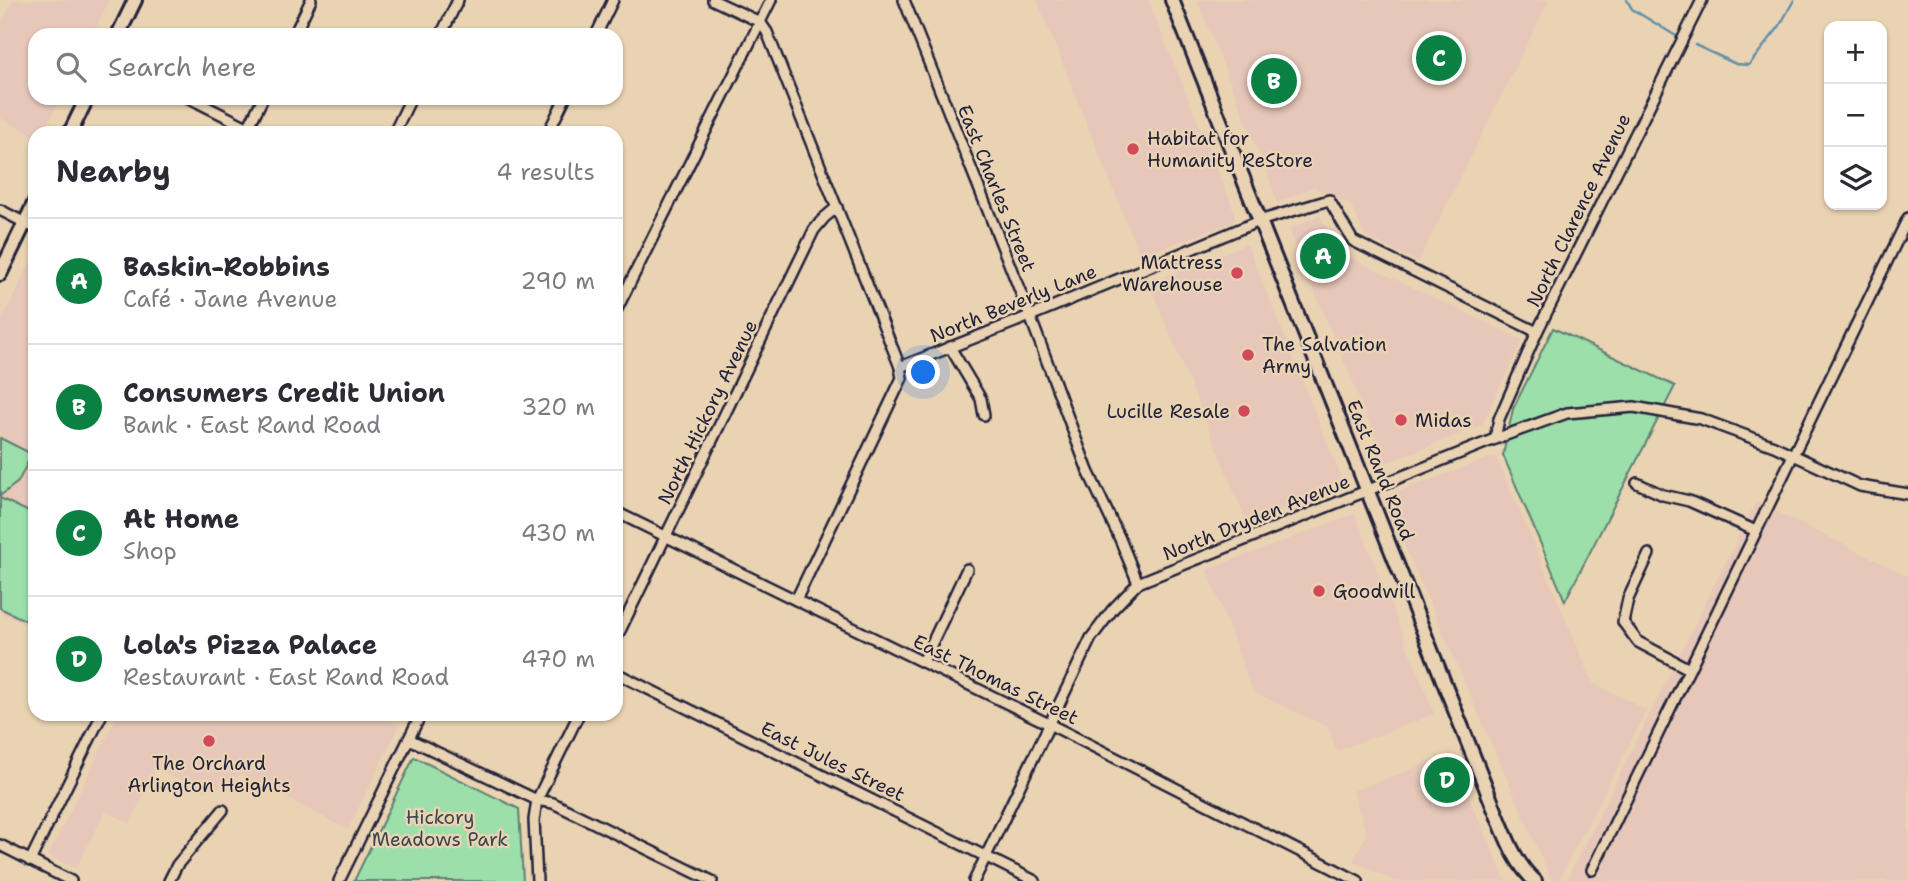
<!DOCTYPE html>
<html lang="en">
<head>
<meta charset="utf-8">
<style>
  body { margin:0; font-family:"Shantell Sans",sans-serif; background:#f2f2f3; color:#2b2b33 }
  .controls { position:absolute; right:21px; top:21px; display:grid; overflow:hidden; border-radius:14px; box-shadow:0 2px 5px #0004 }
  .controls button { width:63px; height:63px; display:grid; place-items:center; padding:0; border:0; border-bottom:2px solid #e1e1e2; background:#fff; color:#2b2b33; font:35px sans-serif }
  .you { position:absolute; left:924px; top:373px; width:24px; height:24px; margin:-18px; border:5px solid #fff; border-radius:50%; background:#1a73e8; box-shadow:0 0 0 10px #1a73e833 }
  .badge { display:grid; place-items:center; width:46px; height:46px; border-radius:50%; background:#0b8043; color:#fff; font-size:23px; font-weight:700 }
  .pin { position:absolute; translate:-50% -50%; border:4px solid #fff; box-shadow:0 2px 7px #0006 }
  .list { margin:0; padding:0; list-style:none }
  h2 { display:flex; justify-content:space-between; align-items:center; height:91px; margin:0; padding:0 28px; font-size:30px }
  h2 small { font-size:23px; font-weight:400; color:#7c7c81 }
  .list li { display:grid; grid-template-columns:46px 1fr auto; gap:21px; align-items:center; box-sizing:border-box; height:126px; padding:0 28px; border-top:2px solid #e1e1e2 }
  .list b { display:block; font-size:26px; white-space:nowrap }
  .list p { margin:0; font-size:23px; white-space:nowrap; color:#7c7c81 }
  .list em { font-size:23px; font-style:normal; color:#7c7c81 }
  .icon { flex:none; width:38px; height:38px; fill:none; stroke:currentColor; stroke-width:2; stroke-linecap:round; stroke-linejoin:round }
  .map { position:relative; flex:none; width:1908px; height:881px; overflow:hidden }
  .search { position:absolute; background:#fff; box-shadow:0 2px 5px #0004; left:28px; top:28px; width:595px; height:77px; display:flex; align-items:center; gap:18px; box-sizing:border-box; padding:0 24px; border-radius:21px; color:#7c7c81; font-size:26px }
  .panel { position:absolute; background:#fff; box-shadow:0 2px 5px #0004; left:28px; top:126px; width:595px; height:595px; border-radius:21px }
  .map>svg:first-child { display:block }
  .built { fill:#e6c7b9 }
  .green { fill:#9cdfaa; stroke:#5f8072; stroke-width:2 }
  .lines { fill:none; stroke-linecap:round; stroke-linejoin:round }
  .stream { stroke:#648fa9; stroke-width:2.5 }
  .minor-casing { stroke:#22223b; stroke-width:14 }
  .major-casing { stroke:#22223b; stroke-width:18 }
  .minor { stroke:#ead3b3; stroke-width:9 }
  .major { stroke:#ead3b3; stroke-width:12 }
  .poi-dot { fill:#d1495b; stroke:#ead3b3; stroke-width:2.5 }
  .labels { text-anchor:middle; stroke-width:5; stroke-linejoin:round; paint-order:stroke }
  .poi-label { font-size:19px; fill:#22223b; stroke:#ead3b3; text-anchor:start }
  .street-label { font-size:19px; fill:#22223b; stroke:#ead3b3 }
  .park-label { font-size:19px; fill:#3a4851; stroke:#ead3b3 }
</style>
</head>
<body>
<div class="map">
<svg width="1908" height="881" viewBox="0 0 1908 881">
  <rect width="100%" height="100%" fill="#ead3b3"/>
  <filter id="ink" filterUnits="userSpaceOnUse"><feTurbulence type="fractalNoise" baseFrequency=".0143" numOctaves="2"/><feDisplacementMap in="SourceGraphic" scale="14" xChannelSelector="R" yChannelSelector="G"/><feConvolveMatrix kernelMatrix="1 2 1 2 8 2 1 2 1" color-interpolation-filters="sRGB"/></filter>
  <g filter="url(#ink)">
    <g class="built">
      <path d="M 13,0 L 109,0 L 92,35 L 35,35 L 35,98 L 61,98 L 43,133 L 35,133 L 35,136 L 0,118 L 0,27 Z"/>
      <path d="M 1037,0 L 1148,0 L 1235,213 L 1234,222 L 1140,256 Z"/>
      <path d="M 1197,0 L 1549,0 L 1418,262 L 1365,236 L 1351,205 L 1314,187 L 1277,203 L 1270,180 Z"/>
      <path d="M 1319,216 L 1336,245 L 1347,256 L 1522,340 L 1482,425 L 1386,463 L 1289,229 Z"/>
      <path d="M 1247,244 L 1344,484 L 1248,525 L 1149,283 Z"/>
      <path d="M 35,253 L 35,629 L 0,612 L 0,324 Z"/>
      <path d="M 1496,456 L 1593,683 L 1647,710 L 1558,881 L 1552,881 L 1383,497 Z"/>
      <path d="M 1756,502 L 1908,576 L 1908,881 L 1566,881 Z"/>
      <path d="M 1355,514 L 1434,714 L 1337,751 L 1328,727 L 1253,692 L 1207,570 Z"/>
      <path d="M 118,714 L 378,714 L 399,725 L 348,830 L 241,774 L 224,786 L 205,791 L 156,769 L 130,823 L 106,811 L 76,868 L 48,856 Z"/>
      <path d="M 1450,755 L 1506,881 L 1394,881 L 1353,861 L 1367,834 L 1353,791 Z"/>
    </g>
    <g class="green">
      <path d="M 1553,328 L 1675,386 L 1565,601 L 1503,455 L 1513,409 Z"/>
      <path d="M 0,438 L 32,454 L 18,482 L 0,496 Z"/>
      <path d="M 0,498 L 35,515 L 35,625 L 0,608 Z"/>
      <path d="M 414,757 L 519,809 L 523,881 L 354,881 Z"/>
    </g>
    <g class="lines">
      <g class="stream">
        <path d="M 1627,0 L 1632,9 L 1676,36"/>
        <path d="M 1695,45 L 1736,64 L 1749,65 L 1779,27 L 1794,0"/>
      </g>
      <defs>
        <g id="minor">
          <path d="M 713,0 L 760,22 L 767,32 L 900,367 L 902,378 L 796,600"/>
          <path d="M 904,0 L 1030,316 L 1088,471 L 1120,539 L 1138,583"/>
          <path d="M 294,35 L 311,0"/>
          <path d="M 441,35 L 458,0"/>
          <path d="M 596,35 L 613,0"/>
          <path d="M 189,98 L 259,133"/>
          <path d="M 248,128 L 263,98"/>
          <path d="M 394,133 L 411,98"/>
          <path d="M 548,133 L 565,98"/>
          <path d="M 0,210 L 35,228"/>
          <path d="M 616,311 L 771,0"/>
          <path d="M 950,347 L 981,399 L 984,415"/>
          <path d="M 900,367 L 1030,316 L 1259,221 L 1329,200 L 1353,241 L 1537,332"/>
          <path d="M 1495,439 L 1499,419 L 1537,332 L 1702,0"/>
          <path d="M 1637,483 L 1663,495 L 1689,501 L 1756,531"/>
          <path d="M 616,512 L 1049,724 L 1358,881"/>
          <path d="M 1649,554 L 1628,599 L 1623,622 L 1638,642 L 1689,669"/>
          <path d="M 616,639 L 814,230 L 824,218 L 837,207"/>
          <path d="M 923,662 L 967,569"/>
          <path d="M 616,673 L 1035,881"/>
          <path d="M 409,739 L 537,800 L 553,803 L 712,881"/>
          <path d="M 0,845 L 71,881"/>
          <path d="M 30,861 L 102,714"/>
          <path d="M 1592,870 L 1908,218"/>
          <path d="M 169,881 L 177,865 L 223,810"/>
          <path d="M 339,881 L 421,714"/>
          <path d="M 537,881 L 534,820 L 537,800 L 579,714"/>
          <path d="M 974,881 L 1091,638 L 1113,609 L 1138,583 L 1495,439 L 1567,413 L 1634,407 L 1701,419 L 1774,446 L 1860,486 L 1908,494"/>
        </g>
        <g id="major">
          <path d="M 1172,0 C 1278,270 1389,538 1494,808 C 1505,833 1514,863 1535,881"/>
          <path d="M 118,35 L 135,0"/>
          <path d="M 70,133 L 87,98"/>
          <path d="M 0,274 L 35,202"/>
        </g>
      </defs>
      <use href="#minor" class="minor-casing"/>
      <use href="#major" class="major-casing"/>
      <use href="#minor" class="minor"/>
      <use href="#major" class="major"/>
    </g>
  </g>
  <g class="poi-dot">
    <circle cx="1133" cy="149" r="7"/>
    <circle cx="1237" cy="273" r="7"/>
    <circle cx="1248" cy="355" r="7"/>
    <circle cx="1244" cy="411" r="7"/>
    <circle cx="1401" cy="420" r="7"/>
    <circle cx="1319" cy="591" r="7"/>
    <circle cx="209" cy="741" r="7"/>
  </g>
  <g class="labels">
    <g class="poi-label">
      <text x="1147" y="145">Habitat for<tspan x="1147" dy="22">Humanity ReStore</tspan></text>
      <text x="1223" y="269" text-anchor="end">Mattress<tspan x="1223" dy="22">Warehouse</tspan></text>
      <text x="1262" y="351">The Salvation<tspan x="1262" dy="22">Army</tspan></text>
      <text x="1230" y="418" text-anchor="end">Lucille Resale</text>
      <text x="1415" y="427">Midas</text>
      <text x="1333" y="598">Goodwill</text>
      <text x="209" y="770" text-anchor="middle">The Orchard<tspan x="209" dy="22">Arlington Heights</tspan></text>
    </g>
    <g class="street-label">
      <text transform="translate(997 188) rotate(68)" y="7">East Charles Street</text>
      <text transform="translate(1578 210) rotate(-64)" y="7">North Clarence Avenue</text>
      <text transform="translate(1013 303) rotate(-22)" y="7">North Beverly Lane</text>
      <text transform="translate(707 412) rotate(-64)" y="7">North Hickory Avenue</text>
      <text transform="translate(1381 470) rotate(68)" y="7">East Rand Road</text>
      <text transform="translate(1256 517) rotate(-22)" y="7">North Dryden Avenue</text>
      <text transform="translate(996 679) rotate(26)" y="7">East Thomas Street</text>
      <text transform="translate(833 761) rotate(26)" y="7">East Jules Street</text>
    </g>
    <g class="park-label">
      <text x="440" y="824">Hickory<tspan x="440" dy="22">Meadows Park</tspan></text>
    </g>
  </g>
</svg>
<div class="controls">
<button>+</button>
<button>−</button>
<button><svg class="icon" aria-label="layers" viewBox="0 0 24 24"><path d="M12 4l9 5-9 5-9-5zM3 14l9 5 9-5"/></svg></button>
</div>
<div class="you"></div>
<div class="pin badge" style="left:1323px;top:256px">A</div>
<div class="pin badge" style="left:1274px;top:81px">B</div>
<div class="pin badge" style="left:1439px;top:58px">C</div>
<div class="pin badge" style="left:1447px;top:780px">D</div>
<div class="search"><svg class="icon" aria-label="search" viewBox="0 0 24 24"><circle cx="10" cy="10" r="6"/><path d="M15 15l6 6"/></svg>Search here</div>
<section class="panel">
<h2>Nearby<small>4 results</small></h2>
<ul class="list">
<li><span class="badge">A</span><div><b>Baskin-Robbins</b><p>Café · Jane Avenue</p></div><em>290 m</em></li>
<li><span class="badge">B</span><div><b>Consumers Credit Union</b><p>Bank · East Rand Road</p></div><em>320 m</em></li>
<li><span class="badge">C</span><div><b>At Home</b><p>Shop</p></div><em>430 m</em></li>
<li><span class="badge">D</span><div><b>Lola's Pizza Palace</b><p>Restaurant · East Rand Road</p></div><em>470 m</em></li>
</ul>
</section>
</div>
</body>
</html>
